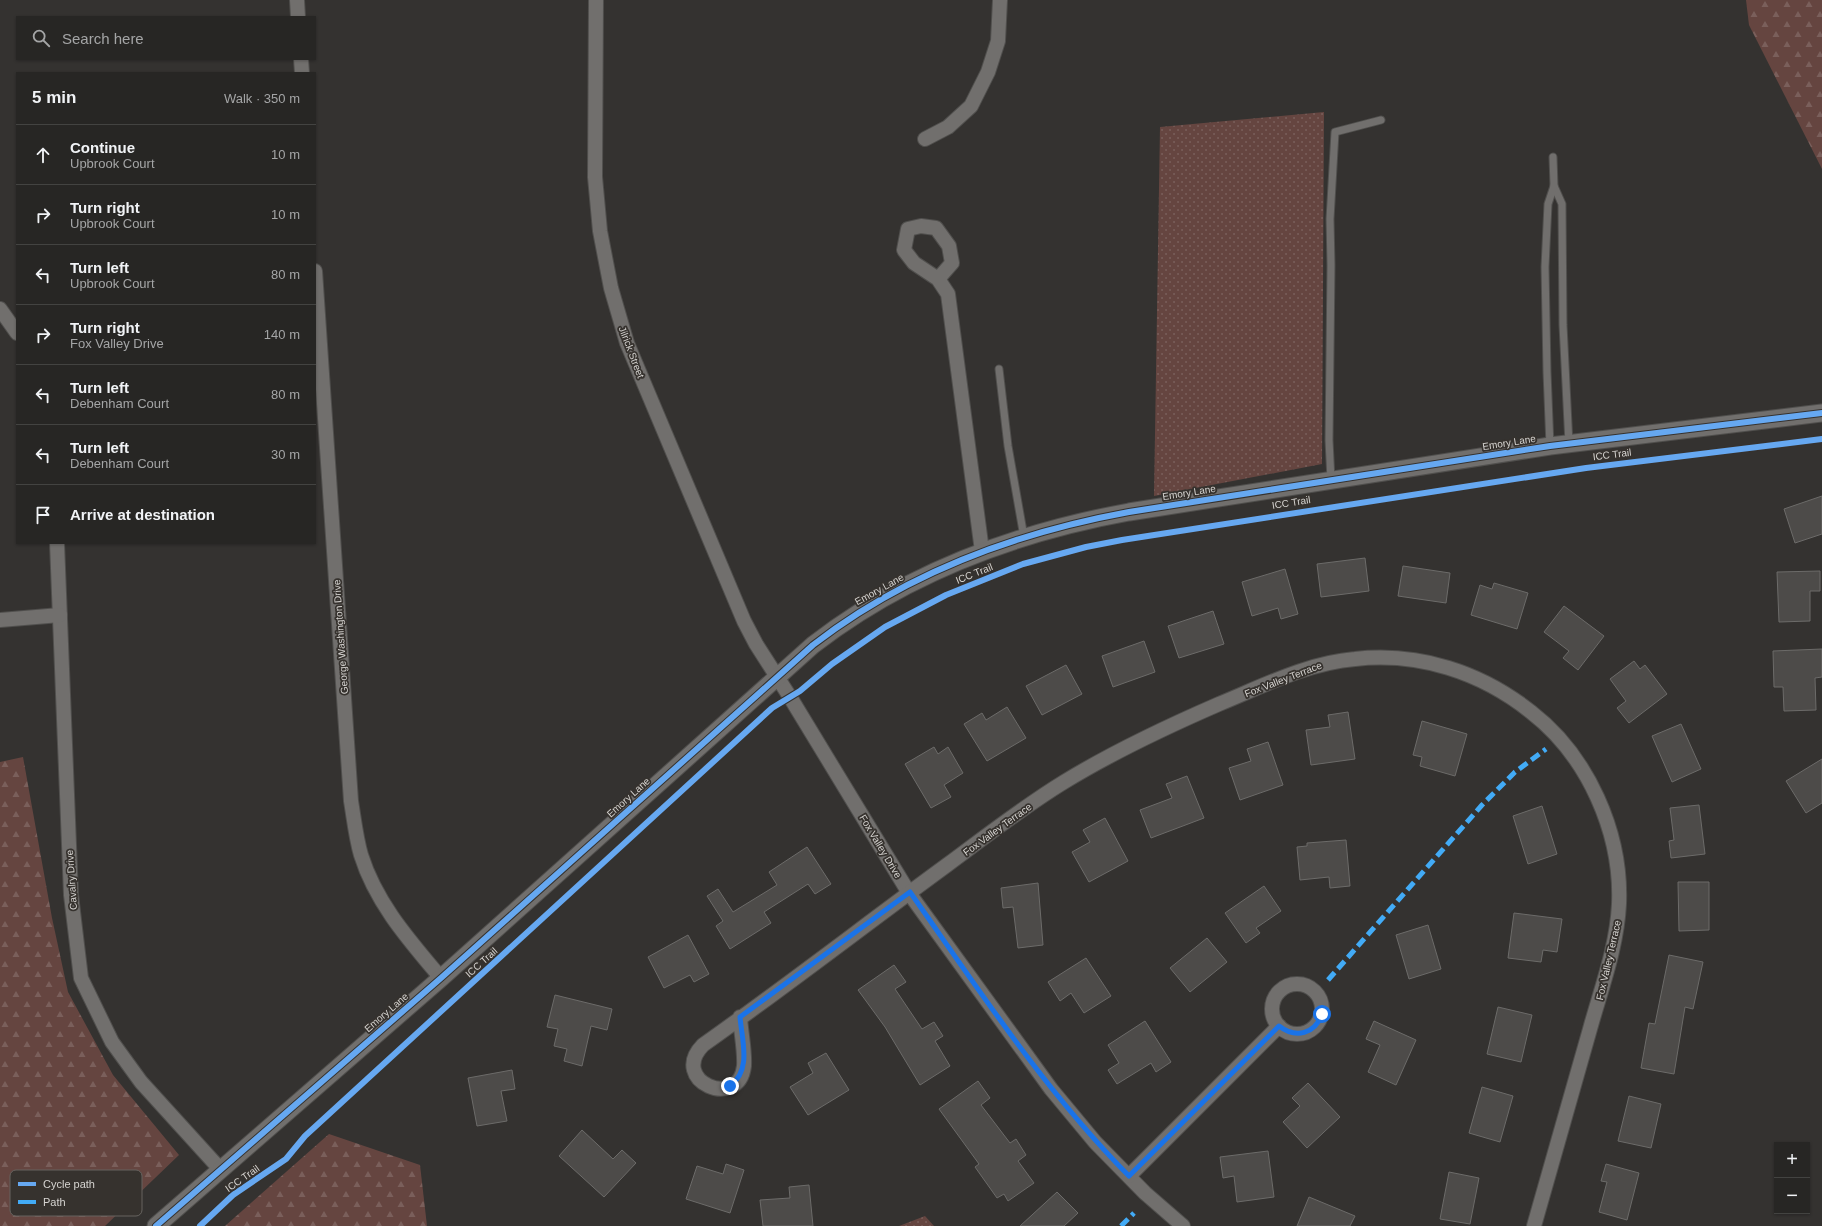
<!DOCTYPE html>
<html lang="en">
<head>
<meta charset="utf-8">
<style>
  body { margin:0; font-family:Arial,sans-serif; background:#2f2e2c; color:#f1f3f6 }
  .controls { position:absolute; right:12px; bottom:12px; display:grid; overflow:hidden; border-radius:0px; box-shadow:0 1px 3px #0004 }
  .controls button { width:36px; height:36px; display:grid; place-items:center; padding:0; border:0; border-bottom:1px solid #434341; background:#272624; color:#f1f3f6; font:20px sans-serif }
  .stop { position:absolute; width:12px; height:12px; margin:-9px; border:3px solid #1a73e8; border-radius:50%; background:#fff }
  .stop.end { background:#1a73e8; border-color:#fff; box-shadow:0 1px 4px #0008 }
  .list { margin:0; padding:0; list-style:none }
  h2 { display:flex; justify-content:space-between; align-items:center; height:52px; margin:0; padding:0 16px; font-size:17px }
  h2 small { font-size:13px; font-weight:400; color:#a4a5a6 }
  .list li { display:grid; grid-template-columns:26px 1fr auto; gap:12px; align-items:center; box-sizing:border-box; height:60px; padding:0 16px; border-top:1px solid #434341 }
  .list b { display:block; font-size:15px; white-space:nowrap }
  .list p { margin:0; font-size:13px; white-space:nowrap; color:#a4a5a6 }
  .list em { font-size:13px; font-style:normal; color:#a4a5a6 }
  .icon { flex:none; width:22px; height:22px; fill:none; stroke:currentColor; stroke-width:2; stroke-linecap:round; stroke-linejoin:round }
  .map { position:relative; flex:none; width:1822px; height:1226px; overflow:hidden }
  .search { position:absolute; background:#272624; box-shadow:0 1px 3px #0004; left:16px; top:16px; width:300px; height:44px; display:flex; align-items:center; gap:10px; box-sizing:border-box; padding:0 14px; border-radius:0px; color:#a4a5a6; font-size:15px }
  .panel { position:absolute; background:#272624; box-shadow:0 1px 3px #0004; left:16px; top:72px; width:300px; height:472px; border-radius:0px }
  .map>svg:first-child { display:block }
  .grass { fill:url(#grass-dots) }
  .forest { fill:url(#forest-firs) }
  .building { fill:#4d4b49; stroke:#6c6b69 }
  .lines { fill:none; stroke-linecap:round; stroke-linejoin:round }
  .service-casing { stroke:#504f4d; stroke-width:9 }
  .minor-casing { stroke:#504f4d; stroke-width:16 }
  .tertiary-casing { stroke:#504f4d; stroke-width:19 }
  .service { stroke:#716f6d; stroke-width:7 }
  .minor { stroke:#716f6d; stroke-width:14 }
  .tertiary { stroke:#716f6d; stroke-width:17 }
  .quiet { stroke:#42abf6; stroke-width:5; stroke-dasharray:10 5; stroke-linecap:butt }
  .cycleway-casing { stroke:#36322e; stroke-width:8 }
  .cycleway { stroke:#66a8f1; stroke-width:6 }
  .route { stroke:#1a73e8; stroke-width:5 }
  .labels { text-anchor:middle; stroke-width:3.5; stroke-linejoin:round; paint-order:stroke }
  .street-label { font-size:10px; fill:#d6d4d1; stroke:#36322e }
  .key { fill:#36322e; stroke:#66635f; stroke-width:1 }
  .key-label { font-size:11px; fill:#d6d4d1 }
</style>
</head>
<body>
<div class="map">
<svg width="1822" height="1226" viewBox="0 0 1822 1226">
  <defs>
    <pattern id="grass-dots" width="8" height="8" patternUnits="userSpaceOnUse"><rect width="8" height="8" fill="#654540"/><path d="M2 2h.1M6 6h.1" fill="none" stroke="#7a5f5b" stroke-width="1.8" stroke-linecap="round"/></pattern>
    <pattern id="forest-firs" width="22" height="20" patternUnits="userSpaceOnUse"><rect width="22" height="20" fill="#654540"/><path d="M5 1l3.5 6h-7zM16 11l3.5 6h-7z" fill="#7a5f5b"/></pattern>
  </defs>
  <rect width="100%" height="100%" fill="#343230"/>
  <g class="grass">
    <path d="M 1324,112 L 1322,464 L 1154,496 L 1160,127 Z"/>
    <path d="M 925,1216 L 934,1226 L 899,1226 Z"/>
  </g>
  <g class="forest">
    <path d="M 1746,0 L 1822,0 L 1822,169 L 1749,25 Z"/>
    <path d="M 23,757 L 52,918 L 68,992 L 113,1075 L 179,1155 L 105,1226 L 0,1226 L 0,762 Z"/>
    <path d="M 329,1134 L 420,1165 L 427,1226 L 225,1226 Z"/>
  </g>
  <g class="building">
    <path d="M 1822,496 L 1822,534 L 1795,543 L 1784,509 Z"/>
    <path d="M 1365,558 L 1369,591 L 1321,597 L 1317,564 Z"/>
    <path d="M 1403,566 L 1450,573 L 1446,603 L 1398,596 Z"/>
    <path d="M 1285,569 L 1298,614 L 1281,619 L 1278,608 L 1252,616 L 1242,582 Z"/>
    <path d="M 1820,571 L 1820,591 L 1810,591 L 1810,621 L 1779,622 L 1777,572 Z"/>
    <path d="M 1494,583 L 1528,593 L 1517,629 L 1471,615 L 1480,585 L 1492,589 Z"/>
    <path d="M 1564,606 L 1604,636 L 1578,670 L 1563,658 L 1569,651 L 1544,632 Z"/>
    <path d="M 1213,611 L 1224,644 L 1179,658 L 1168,626 Z"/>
    <path d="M 1144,641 L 1155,672 L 1113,687 L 1102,656 Z"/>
    <path d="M 1822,649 L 1822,677 L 1815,678 L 1816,710 L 1784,711 L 1783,687 L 1774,687 L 1773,651 Z"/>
    <path d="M 1634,661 L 1640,669 L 1645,665 L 1667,694 L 1629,723 L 1617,708 L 1626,701 L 1610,679 Z"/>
    <path d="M 1066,665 L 1082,694 L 1042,715 L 1026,686 Z"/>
    <path d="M 1007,707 L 1026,738 L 987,761 L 964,724 L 982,713 L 986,720 Z"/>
    <path d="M 1348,712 L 1355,759 L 1311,765 L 1306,730 L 1330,727 L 1328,715 Z"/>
    <path d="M 1422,721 L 1467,734 L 1455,776 L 1420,766 L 1422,757 L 1413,755 Z"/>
    <path d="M 1681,724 L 1701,769 L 1672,782 L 1652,736 Z"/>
    <path d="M 1268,742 L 1283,785 L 1240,800 L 1229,768 L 1251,761 L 1247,749 Z"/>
    <path d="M 934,747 L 938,754 L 948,747 L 963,773 L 944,785 L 951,797 L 931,808 L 905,764 Z"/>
    <path d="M 1822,759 L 1822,803 L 1806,813 L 1786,781 Z"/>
    <path d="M 1187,776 L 1204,818 L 1151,838 L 1140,810 L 1172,798 L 1166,784 Z"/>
    <path d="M 1699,805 L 1705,854 L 1671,858 L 1669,841 L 1674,840 L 1670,808 Z"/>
    <path d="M 1542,806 L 1557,854 L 1528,864 L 1513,816 Z"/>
    <path d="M 1105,818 L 1128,861 L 1089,882 L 1072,852 L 1090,842 L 1083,830 Z"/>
    <path d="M 1346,840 L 1350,886 L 1330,888 L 1329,877 L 1300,880 L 1297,847 L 1307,846 L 1307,843 Z"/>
    <path d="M 807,847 L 831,884 L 815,894 L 808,884 L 764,912 L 771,923 L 730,949 L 716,926 L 723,921 L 707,896 L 718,889 L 733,912 L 777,885 L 769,872 Z"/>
    <path d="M 1678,882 L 1709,882 L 1709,930 L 1679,931 Z"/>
    <path d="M 1038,883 L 1043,945 L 1018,948 L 1013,907 L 1003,908 L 1001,888 Z"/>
    <path d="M 1264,886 L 1281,911 L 1256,928 L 1260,933 L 1246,943 L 1225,913 Z"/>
    <path d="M 1514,913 L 1562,919 L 1557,952 L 1543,950 L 1541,962 L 1508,958 Z"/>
    <path d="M 1428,925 L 1441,969 L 1409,979 L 1396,935 Z"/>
    <path d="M 688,935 L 709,974 L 694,982 L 690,975 L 664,988 L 648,957 Z"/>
    <path d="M 1207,938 L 1227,962 L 1190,992 L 1170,968 Z"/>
    <path d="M 1669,955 L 1703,962 L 1693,1009 L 1685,1007 L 1674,1074 L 1641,1068 L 1649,1023 L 1655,1024 Z"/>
    <path d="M 1086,958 L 1111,996 L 1084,1013 L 1071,993 L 1060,1001 L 1048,982 Z"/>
    <path d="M 894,965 L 906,982 L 895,989 L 922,1029 L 934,1022 L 943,1036 L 935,1041 L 950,1066 L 920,1085 L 885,1027 L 858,990 Z"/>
    <path d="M 555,995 L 612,1009 L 607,1030 L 591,1026 L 582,1066 L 564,1061 L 567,1049 L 554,1046 L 558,1029 L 547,1027 Z"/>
    <path d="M 1498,1007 L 1532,1015 L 1521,1062 L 1487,1054 Z"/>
    <path d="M 1145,1021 L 1171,1062 L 1156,1072 L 1151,1063 L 1117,1084 L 1108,1070 L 1119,1063 L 1108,1045 Z"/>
    <path d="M 1374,1021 L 1416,1040 L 1396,1085 L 1368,1072 L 1380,1045 L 1366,1039 Z"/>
    <path d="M 826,1053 L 849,1090 L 808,1115 L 790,1087 L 813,1073 L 808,1063 Z"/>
    <path d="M 512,1070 L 515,1089 L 501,1091 L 507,1121 L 477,1126 L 468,1078 Z"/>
    <path d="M 978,1081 L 990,1098 L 981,1105 L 1010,1143 L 1016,1139 L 1026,1155 L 1018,1161 L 1034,1183 L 1008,1201 L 1004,1194 L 997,1198 L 975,1167 L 979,1164 L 939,1109 Z"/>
    <path d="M 1308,1083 L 1340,1117 L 1307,1148 L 1283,1122 L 1300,1106 L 1292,1098 Z"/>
    <path d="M 1482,1087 L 1513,1096 L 1500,1142 L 1469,1133 Z"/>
    <path d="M 1629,1096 L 1661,1104 L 1651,1148 L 1618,1141 Z"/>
    <path d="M 582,1130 L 613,1159 L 622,1150 L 636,1163 L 604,1197 L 559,1156 Z"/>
    <path d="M 1268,1151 L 1274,1197 L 1237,1202 L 1234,1176 L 1223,1178 L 1220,1157 Z"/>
    <path d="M 726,1164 L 744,1170 L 730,1213 L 686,1199 L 697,1166 L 723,1174 Z"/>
    <path d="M 1606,1164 L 1639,1173 L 1627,1220 L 1599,1212 L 1607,1182 L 1601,1181 Z"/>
    <path d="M 1449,1172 L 1479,1178 L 1470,1224 L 1440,1219 Z"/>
    <path d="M 809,1185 L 813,1226 L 763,1226 L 760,1200 L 790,1198 L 789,1187 Z"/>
    <path d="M 1057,1192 L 1078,1213 L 1064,1226 L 1020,1226 Z"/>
    <path d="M 1309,1197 L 1355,1216 L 1350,1226 L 1297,1226 Z"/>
  </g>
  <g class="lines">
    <defs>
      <g id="service">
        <path d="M 1554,186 L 1562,204 L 1563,325 L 1569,444"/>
        <path d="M 999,369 L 1008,446 L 1024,537"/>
        <path d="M 1550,446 L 1547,372 L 1545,267 L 1548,204 L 1554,186 L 1553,157"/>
        <path d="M 1331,480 L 1329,440 L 1331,265 L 1330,219 L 1335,132 L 1381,120"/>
      </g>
      <g id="minor">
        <path d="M 297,0 L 298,17"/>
        <path d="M 596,0 L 595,177 L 600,231 L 611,288 L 627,343 L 744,621 L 756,644 L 790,697 L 909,893 L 1051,1089 L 1095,1142 L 1145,1193 L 1183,1226"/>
        <path d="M 301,59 L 302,73"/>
        <path d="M 925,139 L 948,127 L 971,106 L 988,72 L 998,41 L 1000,0"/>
        <path d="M 315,271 L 351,801 C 354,819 356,838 361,855 C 376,903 409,940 441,978"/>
        <path d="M 938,279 L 952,263 L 949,246 L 936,228 L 921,226 L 908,229 L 904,250 L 914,263 L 938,279 L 948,294 L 982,551"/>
        <path d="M 0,309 L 17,333"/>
        <path d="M 57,543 L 71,895 L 81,978 L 112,1042 L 141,1082 L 220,1169"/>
        <path d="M 0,620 L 60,615"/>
        <circle cx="1297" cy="1009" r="25"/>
        <path d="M 740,1017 C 741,1033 745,1051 744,1066 C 739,1111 668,1081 703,1045 C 785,987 865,925 947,865 C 985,837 1023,807 1064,782 C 1113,752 1166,727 1219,704 C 1263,686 1307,663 1355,659 C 1419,652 1481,672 1531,712 C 1588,756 1622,833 1619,904 C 1617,947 1601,989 1590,1029 C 1571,1095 1553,1160 1534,1226"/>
        <path d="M 1129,1176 L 1279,1026"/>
      </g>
      <path id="tertiary" d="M 156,1226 L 441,978 L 813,645 C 906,573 1014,533 1129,512 L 1550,446 L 1822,413"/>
    </defs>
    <use href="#service" class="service-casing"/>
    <use href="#minor" class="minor-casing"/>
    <use href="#tertiary" class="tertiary-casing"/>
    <use href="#service" class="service"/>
    <use href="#minor" class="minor"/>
    <use href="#tertiary" class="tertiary"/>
    <g class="quiet">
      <path d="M 1328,980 L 1482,805 L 1515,772 L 1546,749"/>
      <path d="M 1121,1226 L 1134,1213"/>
    </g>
    <defs>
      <g id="cycleway">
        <path d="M 156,1226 L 441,978 L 813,645 C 906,573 1014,533 1129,512 L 1550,446 L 1822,413"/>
        <path d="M 200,1226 L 233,1195 L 286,1159 L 305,1136 L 772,708 L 800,691 L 832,664 L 885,627 L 946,595 L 1023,564 L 1086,547 L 1122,540 L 1586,468 L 1822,439"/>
      </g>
    </defs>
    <use href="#cycleway" class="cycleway-casing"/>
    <use href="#cycleway" class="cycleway"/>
  </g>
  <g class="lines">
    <path class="route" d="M 730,1086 C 752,1070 742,1041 740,1017 L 910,892 C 979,990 1045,1091 1129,1176 L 1279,1026 C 1296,1039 1315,1034 1322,1014"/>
  </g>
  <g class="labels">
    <g class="street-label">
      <text transform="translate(632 352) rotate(69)" y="4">Jilrick Street</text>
      <text transform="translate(1509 442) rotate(-9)" y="4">Emory Lane</text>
      <text transform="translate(1612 454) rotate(-7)" y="4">ICC Trail</text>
      <text transform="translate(1189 492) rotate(-9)" y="4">Emory Lane</text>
      <text transform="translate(1291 502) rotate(-9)" y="4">ICC Trail</text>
      <text transform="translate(974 573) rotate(-22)" y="4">ICC Trail</text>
      <text transform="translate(879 589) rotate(-29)" y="4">Emory Lane</text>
      <text transform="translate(340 637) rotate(-94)" y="4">George Washington Drive</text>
      <text transform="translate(1283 679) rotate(-21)" y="4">Fox Valley Terrace</text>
      <text transform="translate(628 797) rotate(-42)" y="4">Emory Lane</text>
      <text transform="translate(997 829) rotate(-36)" y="4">Fox Valley Terrace</text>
      <text transform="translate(881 846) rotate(59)" y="4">Fox Valley Drive</text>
      <text transform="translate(71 880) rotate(-94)" y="4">Cavalry Drive</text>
      <text transform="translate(1608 960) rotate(-77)" y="4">Fox Valley Terrace</text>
      <text transform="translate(481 962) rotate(-42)" y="4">ICC Trail</text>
      <text transform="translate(386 1012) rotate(-41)" y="4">Emory Lane</text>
      <text transform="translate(242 1178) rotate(-35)" y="4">ICC Trail</text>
    </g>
  </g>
  <rect x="10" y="1170" width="132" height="46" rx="6" class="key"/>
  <rect x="18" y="1182" width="18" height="4" fill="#66a8f1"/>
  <rect x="18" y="1200" width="18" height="4" fill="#42abf6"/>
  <g class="key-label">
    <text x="43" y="1188">Cycle path</text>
    <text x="43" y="1206">Path</text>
  </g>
</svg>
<div class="controls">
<button>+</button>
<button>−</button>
</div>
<div class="stop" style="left:1322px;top:1014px"></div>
<div class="stop end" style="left:730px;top:1086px"></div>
<div class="search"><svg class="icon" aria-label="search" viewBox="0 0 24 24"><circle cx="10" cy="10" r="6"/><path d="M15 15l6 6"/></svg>Search here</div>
<section class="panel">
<h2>5 min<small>Walk · 350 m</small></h2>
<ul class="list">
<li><svg class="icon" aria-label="ahead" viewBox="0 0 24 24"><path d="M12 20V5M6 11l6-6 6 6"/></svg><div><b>Continue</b><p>Upbrook Court</p></div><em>10 m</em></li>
<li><svg class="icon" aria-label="right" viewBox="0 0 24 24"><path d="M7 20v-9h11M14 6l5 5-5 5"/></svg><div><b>Turn right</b><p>Upbrook Court</p></div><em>10 m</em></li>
<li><svg class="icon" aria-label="left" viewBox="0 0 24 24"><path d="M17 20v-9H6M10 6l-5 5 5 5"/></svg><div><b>Turn left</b><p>Upbrook Court</p></div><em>80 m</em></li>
<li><svg class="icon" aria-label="right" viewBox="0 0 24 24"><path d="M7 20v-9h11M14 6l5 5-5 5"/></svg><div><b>Turn right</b><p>Fox Valley Drive</p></div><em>140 m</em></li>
<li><svg class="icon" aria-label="left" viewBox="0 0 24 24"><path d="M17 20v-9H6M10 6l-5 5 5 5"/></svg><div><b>Turn left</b><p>Debenham Court</p></div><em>80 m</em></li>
<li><svg class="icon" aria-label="left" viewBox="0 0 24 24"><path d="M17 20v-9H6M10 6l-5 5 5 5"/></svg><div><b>Turn left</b><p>Debenham Court</p></div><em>30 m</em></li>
<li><svg class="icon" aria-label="arrive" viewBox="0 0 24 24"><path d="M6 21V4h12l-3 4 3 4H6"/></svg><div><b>Arrive at destination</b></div></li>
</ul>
</section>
</div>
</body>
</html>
